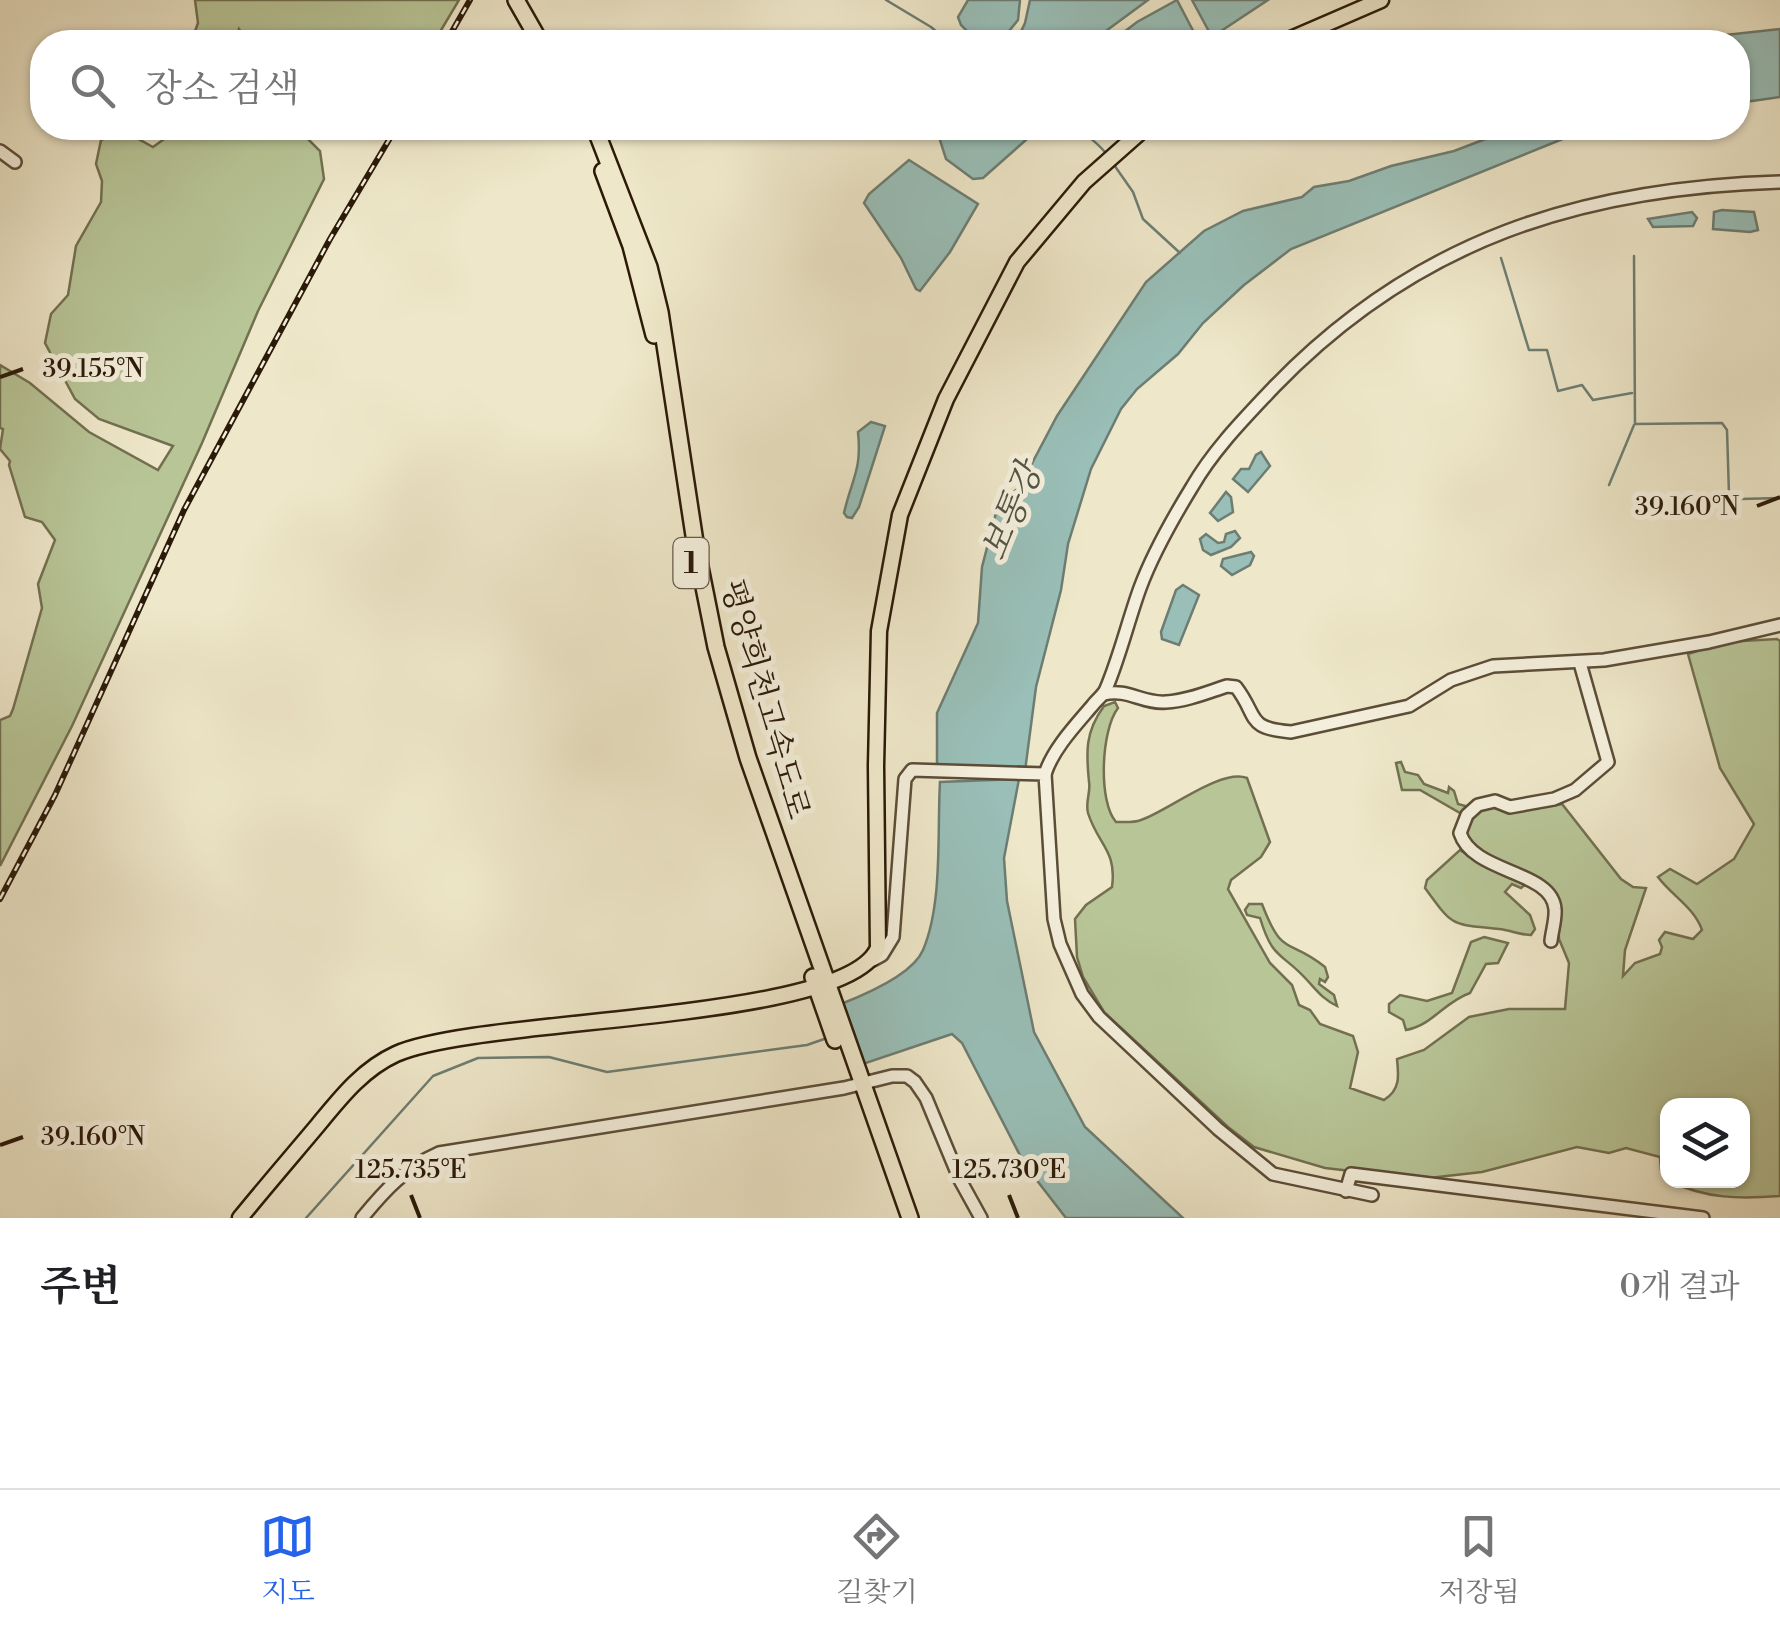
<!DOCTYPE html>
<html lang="ko">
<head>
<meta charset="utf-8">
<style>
  body { margin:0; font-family:"Libre Bodoni","Noto Serif KR",serif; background:#f2f2f2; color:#202124 }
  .controls { position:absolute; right:30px; bottom:30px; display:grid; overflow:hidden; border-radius:20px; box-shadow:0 2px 8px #0004 }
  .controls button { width:90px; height:90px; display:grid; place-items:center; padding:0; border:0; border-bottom:2px solid #e0e0e0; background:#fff; color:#202124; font:50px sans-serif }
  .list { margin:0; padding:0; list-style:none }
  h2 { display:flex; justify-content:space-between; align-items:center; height:130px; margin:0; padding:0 40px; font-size:42px }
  h2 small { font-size:32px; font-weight:400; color:#757577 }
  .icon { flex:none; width:55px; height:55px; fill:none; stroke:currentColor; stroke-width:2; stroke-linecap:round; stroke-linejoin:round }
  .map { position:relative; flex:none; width:1780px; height:1218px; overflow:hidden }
  .search { position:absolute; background:#fff; box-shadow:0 2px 8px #0004; left:30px; right:30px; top:30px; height:110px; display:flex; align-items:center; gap:25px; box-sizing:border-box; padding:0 35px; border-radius:40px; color:#757577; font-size:38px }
  .sheet { height:270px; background:#fff }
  nav { display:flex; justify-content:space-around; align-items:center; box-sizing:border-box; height:140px; border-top:2px solid #e0e0e0; background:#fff; font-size:28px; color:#757577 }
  nav a { display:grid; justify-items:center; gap:5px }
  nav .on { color:#2563eb }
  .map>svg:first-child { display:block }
  .green { fill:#b8c597; stroke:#727050; stroke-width:2.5 }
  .water { fill:#99bfb8; stroke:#6d7d72; stroke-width:2.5 }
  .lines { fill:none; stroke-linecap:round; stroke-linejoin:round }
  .stream { stroke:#6d7d72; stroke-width:2.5 }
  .minor-casing { stroke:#5c4d38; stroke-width:16 }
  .major-casing { stroke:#2b1a08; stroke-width:19 }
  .highway-casing { stroke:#2b1a08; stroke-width:20 }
  .minor { stroke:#f4efdc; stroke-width:11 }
  .major { stroke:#eee7c9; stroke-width:14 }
  .highway { stroke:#eee7c9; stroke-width:15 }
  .rail-casing { stroke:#2b1a08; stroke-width:6 }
  .rail { stroke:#f4efdc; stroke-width:2.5; stroke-dasharray:8; stroke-linecap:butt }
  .ticks { fill:none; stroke:#2b1a08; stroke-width:4 }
  .labels { text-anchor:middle; stroke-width:10; stroke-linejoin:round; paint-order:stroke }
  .shield { fill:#f4efdc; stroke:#675a48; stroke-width:2.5 }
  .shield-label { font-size:30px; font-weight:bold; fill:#2b1a08 }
  .street-label { font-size:32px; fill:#2b1a08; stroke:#f4efdc }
  .water-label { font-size:35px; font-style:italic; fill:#525446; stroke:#f4efdc }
  .ticks-label { font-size:25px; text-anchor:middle; fill:#2b1a08; stroke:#f4efdc; stroke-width:10; stroke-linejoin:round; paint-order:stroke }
</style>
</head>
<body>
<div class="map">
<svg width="1780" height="1218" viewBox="0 0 1780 1218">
  <rect width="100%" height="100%" fill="#eee7c9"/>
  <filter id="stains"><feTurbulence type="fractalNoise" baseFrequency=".002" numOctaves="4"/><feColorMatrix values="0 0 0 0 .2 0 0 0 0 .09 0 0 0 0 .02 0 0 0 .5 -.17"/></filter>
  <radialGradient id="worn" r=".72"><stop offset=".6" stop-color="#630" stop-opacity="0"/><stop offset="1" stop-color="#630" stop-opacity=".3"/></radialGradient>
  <g class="green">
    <path d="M 195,0 L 459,0 L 434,42 L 248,42 L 239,29 L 235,42 L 191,42 L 198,23 Z"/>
    <path d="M 172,128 L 297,128 L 320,151 L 324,179 L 258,311 L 202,443 L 72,726 L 0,866 L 0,720 L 10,716 L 13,709 L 42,608 L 38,584 L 55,540 L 42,522 L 25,517 L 9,465 L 10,461 L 0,449 L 3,429 L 0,428 L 0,365 L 30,383 L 89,432 L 158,470 L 173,446 L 99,419 L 75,399 L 45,343 L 51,314 L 68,295 L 76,246 L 101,202 L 102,181 L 96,164 L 101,140 L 122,130 L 153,147 L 167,137 Z"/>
    <path d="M 1777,639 L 1780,641 L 1780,1196 C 1739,1199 1707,1199 1669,1181 L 1742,1180 L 1742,1106 L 1668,1106 L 1667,1178 L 1661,1170 L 1660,1157 L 1626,1148 L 1609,1153 L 1577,1147 L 1482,1172 L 1420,1179 L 1325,1168 L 1254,1147 L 1228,1127 L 1104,1012 L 1083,977 L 1077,957 L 1075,919 L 1086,905 L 1112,887 C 1117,850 1098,845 1088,813 C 1085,802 1091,792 1089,782 C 1086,752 1085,732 1104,706 L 1115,702 L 1118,708 C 1101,730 1098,802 1116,822 C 1125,822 1133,823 1141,820 C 1168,811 1221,768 1247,778 L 1270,842 L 1261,857 L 1231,880 L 1228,889 L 1270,963 L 1292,985 L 1299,1005 L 1310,1010 L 1320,1024 L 1353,1036 L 1358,1052 L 1350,1088 L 1384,1100 C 1400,1090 1399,1077 1397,1059 L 1424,1050 L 1469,1017 L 1509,1009 L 1565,1009 L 1569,963 L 1559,939 L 1557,900 L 1480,854 L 1466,836 C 1472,793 1499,810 1530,809 C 1540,808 1552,806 1562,804 L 1621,879 L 1633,887 L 1646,888 L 1625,950 L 1623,976 L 1635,963 L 1660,954 L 1662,947 L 1659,940 L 1665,932 L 1693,939 L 1702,930 C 1694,907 1671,895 1658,877 L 1670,869 L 1697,884 L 1734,859 L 1754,824 L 1720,768 L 1688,654 L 1725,642 Z"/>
    <path d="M 1401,762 L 1405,772 L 1418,775 L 1424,784 L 1448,793 L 1449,787 L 1454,791 L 1458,804 L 1469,807 L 1460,813 L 1420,790 L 1402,790 L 1396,763 Z"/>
    <path d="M 1460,850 L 1481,864 L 1526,884 L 1521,888 L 1512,884 L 1505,892 L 1530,915 L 1535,929 L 1531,935 C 1520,935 1510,930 1499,929 C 1451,924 1454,928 1425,888 L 1427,880 Z"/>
    <path d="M 1249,904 L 1262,904 C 1283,959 1288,937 1325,967 L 1328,977 L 1325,982 L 1320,979 L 1319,984 L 1334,995 L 1337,1006 C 1323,999 1318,992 1307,980 C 1282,952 1273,961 1260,918 L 1247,915 L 1245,910 Z"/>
    <path d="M 1484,937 L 1508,943 L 1498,963 L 1486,964 L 1470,993 C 1444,1002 1433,1025 1406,1030 L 1403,1020 L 1389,1012 L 1389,1004 L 1400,995 L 1427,1001 L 1452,993 L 1471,942 Z"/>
  </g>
  <g class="water">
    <path d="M 968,0 L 1020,0 L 1018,20 L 1000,42 L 978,42 L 961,25 L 958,17 Z"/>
    <path d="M 1030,0 L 1148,0 L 1091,42 L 1016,42 L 1025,23 Z"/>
    <path d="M 1177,0 L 1199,42 L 1111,42 L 1137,22 Z"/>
    <path d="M 1192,0 L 1268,0 L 1212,37 Z"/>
    <path d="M 1780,29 L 1780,97 L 1738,103 L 1738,42 L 1661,42 Z"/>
    <path d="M 983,128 L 1034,128 L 1036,131 L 983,178 L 973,179 L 946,159 L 939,137 L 945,133 L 968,138 L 981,136 Z"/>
    <path d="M 1514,128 L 1611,128 L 1565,138 L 1291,249 L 1244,285 L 1203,323 L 1178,354 L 1137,389 L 1121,409 L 1091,469 L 1068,544 L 1061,590 L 1036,687 L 1025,771 L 937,765 L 937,713 L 978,623 L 982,567 L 997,509 L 1004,498 L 1019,488 L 1057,416 L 1146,282 L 1204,231 L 1243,211 L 1302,197 L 1314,187 L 1349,181 L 1391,166 L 1454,151 Z"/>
    <path d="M 909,160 L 978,204 L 950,252 L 920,291 L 916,289 L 901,258 L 864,203 L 869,194 Z"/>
    <path d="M 1722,210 L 1754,212 L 1758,230 L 1750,232 L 1713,229 L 1714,212 Z"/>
    <path d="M 1692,212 L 1697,218 L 1693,226 L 1653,227 L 1648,219 Z"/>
    <path d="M 871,422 L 885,426 L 859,507 L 852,518 L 847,517 L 844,513 C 852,478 862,470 858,432 Z"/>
    <path d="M 1261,452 L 1270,466 L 1248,492 L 1233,479 L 1241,469 L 1249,469 L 1256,455 Z"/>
    <path d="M 1226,492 L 1231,497 L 1233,512 L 1218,521 L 1210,513 Z"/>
    <path d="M 1235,531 L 1240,538 L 1231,547 L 1211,555 L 1203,550 L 1200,539 L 1206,534 L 1218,543 L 1224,542 L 1226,534 Z"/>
    <path d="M 1251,552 L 1254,556 L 1250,565 L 1232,575 L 1221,566 L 1223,559 Z"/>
    <path d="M 1183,585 L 1199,595 L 1179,645 L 1162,639 L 1161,632 L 1176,590 Z"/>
    <path d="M 1019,779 L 1004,858 L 1007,901 L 1034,1032 L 1085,1127 L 1183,1218 L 1066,1218 L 1025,1165 L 962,1043 L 952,1034 L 860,1065 L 841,1004 C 864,995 913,974 923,950 C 943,903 937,833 940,782 Z"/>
  </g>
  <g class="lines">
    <g class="stream">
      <path d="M 886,0 L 931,27 L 949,42"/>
      <path d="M 1080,128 C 1089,139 1099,143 1107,155"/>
      <path d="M 1112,162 L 1133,192 L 1143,219 L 1180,253"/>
      <path d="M 1634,256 L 1635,424 L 1722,423 L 1727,430 L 1729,495 L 1740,499 L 1780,498"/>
      <path d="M 1501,258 L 1529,350 L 1547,350 L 1558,391 L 1582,385 L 1593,400 L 1632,393"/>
      <path d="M 1609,485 L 1634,425"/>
      <path d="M 306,1218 L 433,1076 L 478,1058 L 549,1057 L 607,1072 L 807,1045 L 827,1038"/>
    </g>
    <defs>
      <g id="minor">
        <path d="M 0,151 L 15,162"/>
        <path d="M 1104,694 C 1127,688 1143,704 1166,702 C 1187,701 1208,692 1227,686 L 1236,687 C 1259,717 1245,728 1291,732 L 1409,706 L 1451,680 L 1493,666 L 1604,660 L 1709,642 L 1780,625"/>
        <path d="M 1045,774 C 1053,749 1075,726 1092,706 C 1097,699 1103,696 1106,689 C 1120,656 1128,621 1140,588 C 1153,553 1173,518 1192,487 C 1214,449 1244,419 1274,387 C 1416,240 1580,188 1780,182"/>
        <path d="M 1551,941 C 1552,931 1556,919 1555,909 C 1552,870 1473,874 1460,833 L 1467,815 L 1478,805 L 1495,801 L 1510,807 L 1554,799 L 1575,790 L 1608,762 L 1580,663"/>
        <path d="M 873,960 L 882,955 L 893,937 L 905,779 L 912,770 L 1045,774 L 1054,919 L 1060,944 L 1082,994 L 1099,1017 L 1218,1129 L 1273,1174 L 1372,1195"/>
        <path d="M 1346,1191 L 1351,1174 L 1703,1218"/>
        <path d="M 362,1218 C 385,1190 405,1168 439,1153 L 844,1088 L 892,1076 L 907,1076 L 915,1082 L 926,1098 L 960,1180 L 981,1218"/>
      </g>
      <g id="major">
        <path d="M 1284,42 L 1381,0"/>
        <path d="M 240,1218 C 266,1186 292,1156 318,1125 C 341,1097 363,1069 396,1054 C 482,1016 846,1023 878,948 L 876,766 L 879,631 L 900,515 L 946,399 L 1017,262 L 1084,182 L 1145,128"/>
      </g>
      <g id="highway">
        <path d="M 516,0 L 540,42"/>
        <path d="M 595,128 L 649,267 L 660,312 L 695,542 L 716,647 L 748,758 L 910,1218"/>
        <path d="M 603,171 L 631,246 L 654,335"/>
        <path d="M 813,977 L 835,1040"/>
      </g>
    </defs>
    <use href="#minor" class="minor-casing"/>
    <use href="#major" class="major-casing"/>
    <use href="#highway" class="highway-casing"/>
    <use href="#minor" class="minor"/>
    <use href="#major" class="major"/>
    <use href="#highway" class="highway"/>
    <defs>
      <g id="rail">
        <path d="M 446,42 L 470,0"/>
        <path d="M 0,899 L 55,795 L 184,510 L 330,239 L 396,128"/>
      </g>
    </defs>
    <use href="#rail" class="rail-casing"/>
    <use href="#rail" class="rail"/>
  </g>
  <path class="ticks" d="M 0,377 L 23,369M 1757,506 L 1780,497M 0,1145 L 23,1137M 411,1195 L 420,1218M 1009,1195 L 1018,1218"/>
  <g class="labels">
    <rect class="shield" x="673.5" y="538" width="35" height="50" rx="8"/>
    <g class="shield-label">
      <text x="691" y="573">1</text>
    </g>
    <g class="street-label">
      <text transform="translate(766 699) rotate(74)" y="11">평양희천고속도로</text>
    </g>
    <g class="water-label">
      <text transform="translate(1011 511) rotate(-67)" y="12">보통강</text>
    </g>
  </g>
  <g class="ticks-label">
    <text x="93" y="377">39.155°N</text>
    <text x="1687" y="515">39.160°N</text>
    <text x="93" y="1145">39.160°N</text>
    <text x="411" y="1178">125.735°E</text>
    <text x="1009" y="1178">125.730°E</text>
  </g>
  <rect width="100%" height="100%" filter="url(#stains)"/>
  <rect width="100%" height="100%" fill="url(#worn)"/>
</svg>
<div class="controls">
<button><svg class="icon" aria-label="layers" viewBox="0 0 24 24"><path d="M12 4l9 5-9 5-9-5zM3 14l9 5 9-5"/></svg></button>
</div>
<div class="search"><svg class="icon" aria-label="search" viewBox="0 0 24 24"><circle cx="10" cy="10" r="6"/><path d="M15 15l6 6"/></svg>장소 검색</div>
</div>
<section class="sheet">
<h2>주변<small>0개 결과</small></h2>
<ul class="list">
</ul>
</section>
<nav>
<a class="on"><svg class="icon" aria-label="map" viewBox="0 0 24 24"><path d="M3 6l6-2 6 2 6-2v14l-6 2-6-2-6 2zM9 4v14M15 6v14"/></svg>지도</a>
<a><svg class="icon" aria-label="directions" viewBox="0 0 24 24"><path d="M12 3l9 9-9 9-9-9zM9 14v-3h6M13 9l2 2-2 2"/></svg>길찾기</a>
<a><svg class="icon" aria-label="saved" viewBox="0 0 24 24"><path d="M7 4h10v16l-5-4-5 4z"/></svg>저장됨</a>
</nav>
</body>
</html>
